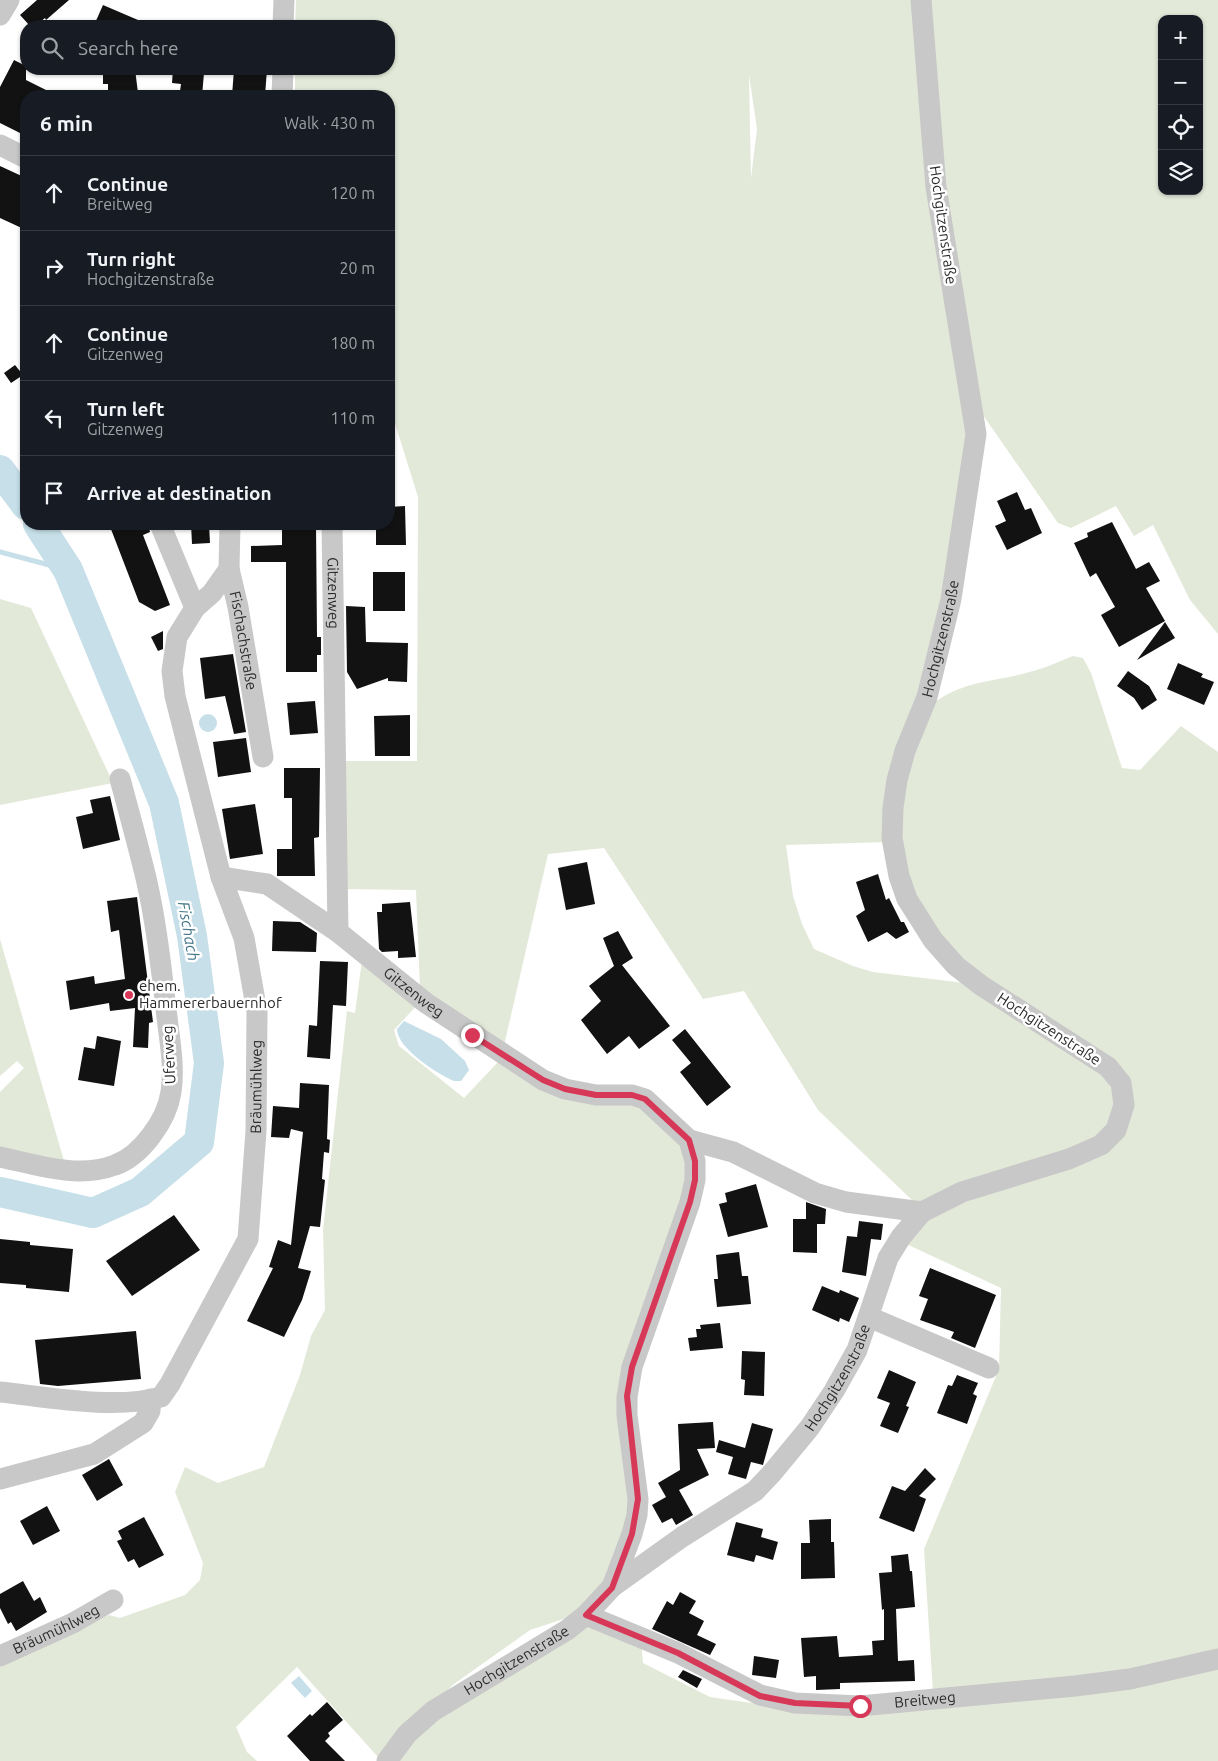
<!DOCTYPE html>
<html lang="en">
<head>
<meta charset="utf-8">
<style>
  body { margin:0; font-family:Ubuntu,sans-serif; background:#20242c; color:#f1f3f6 }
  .controls { position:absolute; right:15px; top:15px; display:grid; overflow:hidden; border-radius:10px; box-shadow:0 1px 4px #0004 }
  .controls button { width:45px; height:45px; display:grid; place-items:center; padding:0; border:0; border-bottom:1px solid #363941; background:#171b24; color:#f1f3f6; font:25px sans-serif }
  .stop { position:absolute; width:15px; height:15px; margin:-11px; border:4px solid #d83858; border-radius:50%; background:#fff }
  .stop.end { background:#d83858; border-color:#fff; box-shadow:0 1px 5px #0008 }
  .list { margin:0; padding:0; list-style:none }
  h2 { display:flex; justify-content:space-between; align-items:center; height:65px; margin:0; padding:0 20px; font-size:21px }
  h2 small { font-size:16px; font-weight:400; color:#9ea1a6 }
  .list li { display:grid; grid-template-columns:32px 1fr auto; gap:15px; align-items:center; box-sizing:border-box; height:75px; padding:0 20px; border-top:1px solid #363941 }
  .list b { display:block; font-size:19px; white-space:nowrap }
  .list p { margin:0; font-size:16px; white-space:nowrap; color:#9ea1a6 }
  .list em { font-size:16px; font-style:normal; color:#9ea1a6 }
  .icon { flex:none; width:28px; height:28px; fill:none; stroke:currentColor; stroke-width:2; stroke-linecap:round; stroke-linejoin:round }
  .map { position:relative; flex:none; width:1218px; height:1761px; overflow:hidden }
  .search { position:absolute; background:#171b24; box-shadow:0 1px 4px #0004; left:20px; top:20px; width:375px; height:55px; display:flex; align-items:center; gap:12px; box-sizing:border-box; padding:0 18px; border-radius:20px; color:#9ea1a6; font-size:19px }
  .panel { position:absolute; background:#171b24; box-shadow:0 1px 4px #0004; left:20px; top:90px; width:375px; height:440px; border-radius:20px }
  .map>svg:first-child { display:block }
  .green { fill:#e3e9d9; fill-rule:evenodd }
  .water { fill:#c6dfe8 }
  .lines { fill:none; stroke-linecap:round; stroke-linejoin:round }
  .stream { stroke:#c6dfe8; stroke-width:5 }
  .river { stroke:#c6dfe8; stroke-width:30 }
  .building { fill:#121212 }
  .minor { stroke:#c8c8c8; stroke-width:21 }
  .route { stroke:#d83858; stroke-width:6 }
  .poi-dot { fill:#d83858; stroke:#fff; stroke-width:2 }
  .labels { text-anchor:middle; stroke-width:5; stroke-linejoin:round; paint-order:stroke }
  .street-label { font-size:15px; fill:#2b2b2b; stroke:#fff }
  .poi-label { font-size:15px; fill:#2b2b2b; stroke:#fff; text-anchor:start }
  .water-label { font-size:16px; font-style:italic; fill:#407487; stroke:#fff }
</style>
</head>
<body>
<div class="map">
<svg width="1218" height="1761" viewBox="0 0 1218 1761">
  <rect width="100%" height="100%" fill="#fff"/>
  <g class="green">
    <path d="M 296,0 L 919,0 L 970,461 L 888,842 L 786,845 L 793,896 L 802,924 L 814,949 L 853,966 L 873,972 L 973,984 L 1104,1074 C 1122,1107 1117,1113 1095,1141 L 921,1204 L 914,1202 L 818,1110 L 744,991 L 703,999 L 604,848 L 548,854 L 503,1050 L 420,990 L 416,890 L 341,889 L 341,761 L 417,761 L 418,497 L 389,404 L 389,96 L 295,96 L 295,69 L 389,69 L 389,26 L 295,26 ZM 749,75 L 757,129 L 751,178 L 749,76 Z"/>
    <path d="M 927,0 L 1218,0 L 1218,634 L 1190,600 L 1153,525 L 1134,536 L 1116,506 L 1071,528 L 1058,523 L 983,415 L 947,236 ZM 1162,19 L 1199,19 L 1199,191 L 1162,191 Z"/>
    <path d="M 0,599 L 31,608 L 113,783 L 0,805 Z"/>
    <path d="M 1073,656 L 1083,658 L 1091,673 L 1122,768 L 1140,770 L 1181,726 L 1218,752 L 1218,1761 L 389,1761 L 401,1743 L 589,1625 L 641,1642 L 643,1663 L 710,1697 L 830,1714 L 934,1709 L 924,1549 L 999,1369 L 1001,1288 L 902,1242 L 921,1219 L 1063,1165 L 1126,1109 L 1088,1053 L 937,940 L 905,886 L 898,800 L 934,703 C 961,682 991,682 1022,674 C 1040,670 1056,663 1073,656 Z"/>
    <path d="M 0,939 L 66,1168 L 0,1153 L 0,1092 L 24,1068 L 17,1061 L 0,1076 Z"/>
    <path d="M 362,960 L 419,1003 L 394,1030 L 399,1046 L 464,1098 L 498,1062 L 644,1107 L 679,1137 L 692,1168 L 624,1377 L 634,1491 L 616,1565 L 582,1613 L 530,1630 L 454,1684 L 378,1757 L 297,1667 L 236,1727 L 247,1752 L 257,1761 L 0,1761 L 0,1663 L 109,1615 L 120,1618 L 185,1595 L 200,1580 L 203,1563 L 175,1492 L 185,1467 L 218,1483 L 264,1467 L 300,1375 L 311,1336 L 325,1310 L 323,1230 L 347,1011 L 355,1013 Z"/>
  </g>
  <g class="water">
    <circle cx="208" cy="723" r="9"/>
    <path d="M 404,1021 L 441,1039 L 465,1061 L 469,1070 L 461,1081 L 454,1081 C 437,1074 397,1048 397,1029 Z"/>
    <path d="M 299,1676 L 312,1691 L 305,1698 L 291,1683 Z"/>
  </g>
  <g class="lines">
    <path class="stream" d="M 0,552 L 68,570"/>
    <g class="river">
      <path d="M 0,470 L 26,505"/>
      <path d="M 0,1192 L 93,1213 L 140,1192 L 199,1142 L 209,1063 L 192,936 L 164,803 L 68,570 L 38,524"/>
    </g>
  </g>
  <g class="building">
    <path d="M 37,0 L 69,0 L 46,20 L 45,18 L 35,26 L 30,26 L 20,15 Z"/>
    <path d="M 103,5 L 152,26 L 103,26 L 95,23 Z"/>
    <path d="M 14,60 L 26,66 L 26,80 L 58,96 L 26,96 L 26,136 L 0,123 L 0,87 Z"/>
    <path d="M 103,69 L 135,69 L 138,93 L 108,92 L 108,84 L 103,84 Z"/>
    <path d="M 173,69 L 197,69 L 196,72 L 204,73 L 202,96 L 185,96 L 186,92 L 180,91 L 181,84 L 172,83 Z"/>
    <path d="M 234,69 L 267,69 L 265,96 L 232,96 Z"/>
    <path d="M 0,166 L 26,178 L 26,230 L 0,218 Z"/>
    <path d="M 15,365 L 23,375 L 11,383 L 4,373 Z"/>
    <path d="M 1017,492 L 1025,510 L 1031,508 L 1042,533 L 1007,550 L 995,526 L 1006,521 L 997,501 Z"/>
    <path d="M 405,506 L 406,545 L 376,545 L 376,524 L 389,524 L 389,507 Z"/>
    <path d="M 1112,522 L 1136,569 L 1149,562 L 1160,581 L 1146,588 L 1165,621 L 1119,647 L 1101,615 L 1115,607 L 1096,573 L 1090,577 L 1074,543 L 1088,537 L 1087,533 Z"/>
    <path d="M 109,524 L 148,524 L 150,532 L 143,535 L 170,605 L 155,611 L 139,602 Z"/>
    <path d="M 191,524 L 209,524 L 210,543 L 192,544 Z"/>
    <path d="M 282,524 L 316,524 L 317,637 L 321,637 L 321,655 L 317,655 L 317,672 L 286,672 L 286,562 L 251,562 L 251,546 L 282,545 Z"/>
    <rect x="373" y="572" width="32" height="39"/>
    <path d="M 346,606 L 365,607 L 366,642 L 408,643 L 407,682 L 388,681 L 388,678 L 357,689 L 347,672 Z"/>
    <path d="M 1165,622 L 1175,638 L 1137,660 Z"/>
    <path d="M 163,631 L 163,649 L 158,651 L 151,637 Z"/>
    <path d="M 233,654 L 246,732 L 234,734 L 225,696 L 205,699 L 200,658 Z"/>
    <path d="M 1178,663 L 1203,674 L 1201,677 L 1214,682 L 1204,705 L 1167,689 Z"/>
    <path d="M 1128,671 L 1149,686 L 1157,700 L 1142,710 L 1134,698 L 1117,686 Z"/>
    <path d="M 315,701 L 318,733 L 290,735 L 287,703 Z"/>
    <path d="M 410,715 L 410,756 L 375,756 L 374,716 Z"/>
    <path d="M 246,738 L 251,772 L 218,777 L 213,742 Z"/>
    <path d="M 284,768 L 320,768 L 319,837 L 314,838 L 315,876 L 277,876 L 277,849 L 292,849 L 292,798 L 284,798 Z"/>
    <path d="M 110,796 L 120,840 L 83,849 L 76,817 L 93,813 L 90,800 Z"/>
    <path d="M 255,804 L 263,854 L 230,859 L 222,809 Z"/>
    <path d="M 587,862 L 595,904 L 566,910 L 558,868 Z"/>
    <path d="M 878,874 L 886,900 L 889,898 L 901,922 L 904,922 L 909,932 L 896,939 L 887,932 L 868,942 L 856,916 L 865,910 L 856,882 Z"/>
    <path d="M 137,897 L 153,1022 L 149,1023 L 148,1048 L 133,1047 L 135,1008 L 110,1011 L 109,1003 L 70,1010 L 66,981 L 94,976 L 95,984 L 125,979 L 119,930 L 111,932 L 107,901 Z"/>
    <path d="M 410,902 L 416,957 L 398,958 L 398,951 L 382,952 L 379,949 L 377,912 L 382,912 L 382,904 Z"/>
    <path d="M 273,921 L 300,922 L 317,933 L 316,952 L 272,951 Z"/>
    <path d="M 618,931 L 633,958 L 622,965 L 670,1026 L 639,1049 L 629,1036 L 607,1054 L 581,1020 L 601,1001 L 589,986 L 614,966 L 603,938 Z"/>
    <path d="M 320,961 L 348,962 L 346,1006 L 333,1005 L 330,1059 L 307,1057 L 309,1025 L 317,1026 Z"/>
    <path d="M 685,1029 L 731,1087 L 707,1106 L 680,1072 L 691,1063 L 672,1040 Z"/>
    <path d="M 97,1036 L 121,1041 L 114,1086 L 78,1080 L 84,1047 L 95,1049 Z"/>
    <path d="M 300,1083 L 329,1085 L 327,1139 L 330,1140 L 329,1153 L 324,1152 L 322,1179 L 325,1180 L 320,1227 L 310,1226 L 298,1268 L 311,1271 L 302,1300 L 284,1337 L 247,1321 L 273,1268 L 269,1267 L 278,1240 L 291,1245 L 303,1132 L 291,1129 L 289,1138 L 271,1137 L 273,1106 L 299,1108 Z"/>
    <path d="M 756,1184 L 768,1227 L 728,1237 L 719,1204 L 727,1202 L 725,1193 Z"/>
    <path d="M 806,1202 L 826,1209 L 825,1224 L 817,1224 L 817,1253 L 793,1252 L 793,1219 L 806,1219 Z"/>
    <path d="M 174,1215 L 200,1250 L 132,1296 L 106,1261 Z"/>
    <path d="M 859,1221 L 883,1224 L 881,1240 L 871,1239 L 866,1276 L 842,1272 L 847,1236 L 857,1237 Z"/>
    <path d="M 0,1239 L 30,1242 L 30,1245 L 73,1249 L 69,1292 L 26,1288 L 26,1285 L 0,1283 Z"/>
    <path d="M 739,1252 L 742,1276 L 748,1276 L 751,1304 L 717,1307 L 714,1279 L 718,1279 L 716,1255 Z"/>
    <path d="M 930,1268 L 996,1295 L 975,1348 L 951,1338 L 954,1332 L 920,1320 L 928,1299 L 919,1296 Z"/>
    <path d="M 822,1286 L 839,1293 L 840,1290 L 859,1298 L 849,1322 L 840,1318 L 839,1322 L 812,1310 Z"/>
    <path d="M 720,1323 L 723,1348 L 690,1351 L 688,1338 L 697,1337 L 696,1329 L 701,1329 L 700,1325 Z"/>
    <path d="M 136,1331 L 141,1379 L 58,1386 L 40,1384 L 35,1340 Z"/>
    <path d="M 742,1351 L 765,1352 L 764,1396 L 744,1395 L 745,1380 L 741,1379 Z"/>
    <path d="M 889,1370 L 916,1382 L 906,1406 L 909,1407 L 898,1433 L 880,1426 L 890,1403 L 877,1398 Z"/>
    <path d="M 957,1375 L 978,1383 L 973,1394 L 977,1396 L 967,1424 L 937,1413 L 948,1385 L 952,1386 Z"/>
    <path d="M 713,1422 L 715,1448 L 697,1449 L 709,1475 L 679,1490 L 693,1515 L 676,1525 L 672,1518 L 662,1523 L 652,1505 L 666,1497 L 658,1483 L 680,1470 L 678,1424 Z"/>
    <path d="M 752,1423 L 773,1429 L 763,1465 L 751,1462 L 746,1479 L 728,1474 L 733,1457 L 716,1452 L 719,1440 L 745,1448 Z"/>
    <path d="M 109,1459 L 123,1485 L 97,1501 L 82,1475 Z"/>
    <path d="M 925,1468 L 936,1479 L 919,1496 L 926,1499 L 914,1532 L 879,1518 L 892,1486 L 905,1491 Z"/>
    <path d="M 47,1506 L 60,1531 L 33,1545 L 20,1521 Z"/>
    <path d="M 144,1517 L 164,1555 L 139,1568 L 134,1559 L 128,1562 L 117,1541 L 122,1539 L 118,1531 Z"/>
    <path d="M 831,1519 L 831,1542 L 834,1542 L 835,1578 L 801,1579 L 801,1543 L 810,1543 L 809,1520 Z"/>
    <path d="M 736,1522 L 763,1529 L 761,1537 L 778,1542 L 773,1560 L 756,1555 L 754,1562 L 727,1555 Z"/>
    <path d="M 908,1554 L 910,1571 L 912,1571 L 915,1607 L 896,1609 L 898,1661 L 914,1660 L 915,1681 L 840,1683 L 840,1689 L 816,1690 L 816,1676 L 804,1677 L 801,1638 L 837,1636 L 839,1657 L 873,1655 L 872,1641 L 884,1640 L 884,1609 L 882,1610 L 879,1573 L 892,1572 L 891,1556 Z"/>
    <path d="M 23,1581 L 34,1601 L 40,1597 L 47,1612 L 16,1631 L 11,1622 L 8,1624 L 0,1608 L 0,1594 Z"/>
    <path d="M 680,1592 L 696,1601 L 689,1613 L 704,1621 L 697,1635 L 716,1644 L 710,1655 L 652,1629 L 667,1601 L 673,1605 Z"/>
    <path d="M 754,1656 L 779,1660 L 776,1678 L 752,1675 Z"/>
    <path d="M 683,1670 L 702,1679 L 697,1688 L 678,1677 Z"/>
    <path d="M 327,1702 L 343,1720 L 328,1733 L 330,1736 L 325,1741 L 345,1761 L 310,1761 L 287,1736 L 310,1714 L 312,1716 Z"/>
  </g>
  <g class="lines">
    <g class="minor">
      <path d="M 0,15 L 9,0"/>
      <path d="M 283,26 L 284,0"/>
      <path d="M 282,96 L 283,69"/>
      <path d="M 0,145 L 26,158"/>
      <path d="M 160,524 L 195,608"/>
      <path id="s1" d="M 230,524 L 229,569 L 238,607 L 263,757"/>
      <path id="s2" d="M 332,524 L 338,932"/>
      <path id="s3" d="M 221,877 L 267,884 L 338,932 L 426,1003 L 543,1080 L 565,1089 L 596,1095 L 632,1095 L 645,1099 L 689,1140 L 695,1161 L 695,1180 L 690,1202 L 632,1367 L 627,1397 L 627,1415 L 638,1499 L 637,1515 L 632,1534 L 612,1587"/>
      <path d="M 689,1140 L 733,1152 L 815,1193 L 846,1202 L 922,1212"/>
      <path d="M 0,1157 C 38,1165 78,1179 115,1165 C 141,1156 167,1120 171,1092 C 175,1066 169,1036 166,1009 C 161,966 156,921 146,878 C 138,845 129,812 120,779"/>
      <path d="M 869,1317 L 989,1368"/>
      <path id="s4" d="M 0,1392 C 47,1397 115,1410 161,1397 L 170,1384 L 248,1239 L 256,1131 L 257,1012 L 244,938 L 221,877 L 175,696 L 172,671 L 177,637 L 195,608 L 212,593 L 229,569"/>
      <path d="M 0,1479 L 94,1454 L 143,1423 L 150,1411 L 151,1399"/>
      <path id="s5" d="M 586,1615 L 678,1653 L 760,1695 L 795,1703 L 860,1706 L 1075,1686 L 1130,1679 L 1218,1659"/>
      <path id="s6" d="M 0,1656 L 73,1623 L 113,1600"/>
      <path id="s7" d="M 387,1761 L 407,1734 L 433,1711 L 567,1630 L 586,1615 L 612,1587 L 682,1537 L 755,1491 L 772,1473 L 810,1427 L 834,1391 L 857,1350 L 888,1258 L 901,1237 L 922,1212 L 962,1192 L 1069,1159 L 1101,1145 L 1116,1130 L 1124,1105 L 1121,1083 L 1108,1067 L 982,986 L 956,966 L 933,940 L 907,899 L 899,876 L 892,838 L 893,808 L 897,780 L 905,751 L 927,697 L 951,599 L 976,434 L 936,187 L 921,0"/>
    </g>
  </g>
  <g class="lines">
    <path class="route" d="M 472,1035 L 543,1080 L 565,1089 L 596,1095 L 632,1095 L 645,1099 L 689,1140 L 695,1161 L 695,1180 L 690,1202 L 632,1367 L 627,1396 L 638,1499 L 632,1534 L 612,1588 L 586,1615 L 678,1653 L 760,1696 L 795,1703 L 860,1706"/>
  </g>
  <circle class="poi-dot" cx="129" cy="995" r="5"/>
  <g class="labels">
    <g class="street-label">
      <text transform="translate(943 225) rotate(82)" y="5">Hochgitzenstraße</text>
      <text dy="5" stroke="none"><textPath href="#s2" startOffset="69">Gitzenweg</textPath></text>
      <text dy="5" stroke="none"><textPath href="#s7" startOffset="1606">Hochgitzenstraße</textPath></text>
      <text dy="5" stroke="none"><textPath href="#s1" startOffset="118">Fischachstraße</textPath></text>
      <text dy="5" stroke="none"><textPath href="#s3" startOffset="229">Gitzenweg</textPath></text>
      <text transform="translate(1049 1029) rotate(33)" y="5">Hochgitzenstraße</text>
      <text transform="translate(169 1055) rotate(-93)" y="5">Uferweg</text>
      <text dy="5" stroke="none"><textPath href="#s4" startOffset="495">Bräumühlweg</textPath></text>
      <text dy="5" stroke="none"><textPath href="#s7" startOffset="601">Hochgitzenstraße</textPath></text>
      <text dy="5" stroke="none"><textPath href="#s6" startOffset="62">Bräumühlweg</textPath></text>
      <text dy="5" stroke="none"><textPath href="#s7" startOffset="166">Hochgitzenstraße</textPath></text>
      <text dy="5" stroke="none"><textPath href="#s5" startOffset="358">Breitweg</textPath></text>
    </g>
    <g class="poi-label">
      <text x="139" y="991">ehem.<tspan x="139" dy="17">Hammererbauernhof</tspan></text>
    </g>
    <g class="water-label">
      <text transform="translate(189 931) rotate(80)" y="6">Fischach</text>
    </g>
  </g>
</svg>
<div class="controls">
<button>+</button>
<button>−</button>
<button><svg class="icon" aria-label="locate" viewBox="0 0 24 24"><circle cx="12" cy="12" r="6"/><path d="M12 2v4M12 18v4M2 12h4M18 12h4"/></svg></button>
<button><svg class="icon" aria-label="layers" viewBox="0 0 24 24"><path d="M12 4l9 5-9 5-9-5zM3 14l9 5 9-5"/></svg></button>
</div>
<div class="stop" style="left:860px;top:1706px"></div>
<div class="stop end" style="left:472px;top:1035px"></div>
<div class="search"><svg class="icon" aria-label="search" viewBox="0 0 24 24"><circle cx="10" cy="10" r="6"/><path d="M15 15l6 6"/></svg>Search here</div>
<section class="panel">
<h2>6 min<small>Walk · 430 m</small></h2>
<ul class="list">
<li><svg class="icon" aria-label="ahead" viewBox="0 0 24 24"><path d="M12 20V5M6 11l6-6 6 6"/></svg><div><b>Continue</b><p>Breitweg</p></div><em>120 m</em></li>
<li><svg class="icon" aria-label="right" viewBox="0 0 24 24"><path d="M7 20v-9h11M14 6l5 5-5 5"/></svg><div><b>Turn right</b><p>Hochgitzenstraße</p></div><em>20 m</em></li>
<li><svg class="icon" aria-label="ahead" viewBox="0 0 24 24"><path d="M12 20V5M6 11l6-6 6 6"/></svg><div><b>Continue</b><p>Gitzenweg</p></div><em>180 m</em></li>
<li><svg class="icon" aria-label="left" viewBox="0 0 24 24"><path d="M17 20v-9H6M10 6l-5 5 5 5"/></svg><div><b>Turn left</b><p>Gitzenweg</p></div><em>110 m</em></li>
<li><svg class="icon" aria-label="arrive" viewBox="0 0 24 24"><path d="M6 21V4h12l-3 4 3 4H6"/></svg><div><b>Arrive at destination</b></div></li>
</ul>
</section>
</div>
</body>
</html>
